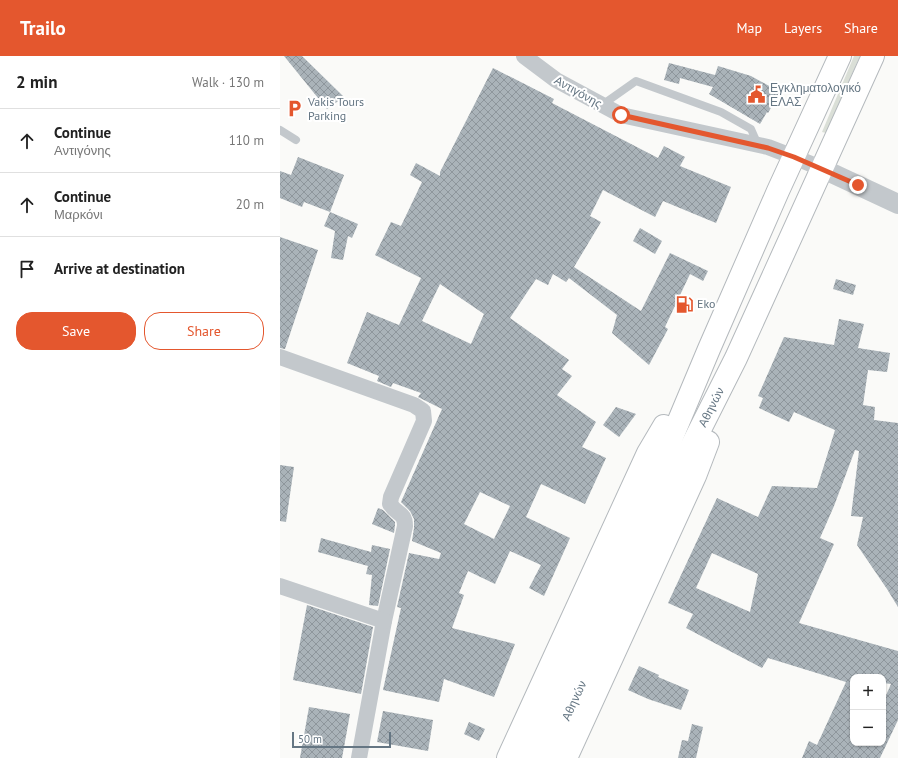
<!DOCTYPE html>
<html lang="en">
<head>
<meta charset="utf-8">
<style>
  body { margin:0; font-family:"PT Sans",sans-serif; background:#f6f6f6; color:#222 }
  .controls { position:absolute; right:12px; bottom:12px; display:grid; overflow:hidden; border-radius:8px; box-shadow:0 1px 3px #0004 }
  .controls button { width:36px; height:36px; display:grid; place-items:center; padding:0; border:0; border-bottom:1px solid #e0e0e0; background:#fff; color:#222; font:20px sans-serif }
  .scale { position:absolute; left:12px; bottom:10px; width:99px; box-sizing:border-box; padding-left:4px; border:2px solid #657683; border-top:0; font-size:11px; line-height:14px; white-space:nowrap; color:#657683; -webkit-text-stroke:3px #fff; paint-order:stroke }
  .stop { position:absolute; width:12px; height:12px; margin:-9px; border:3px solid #e4572e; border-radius:50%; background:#fff }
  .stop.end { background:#e4572e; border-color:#fff; box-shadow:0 1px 4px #0008 }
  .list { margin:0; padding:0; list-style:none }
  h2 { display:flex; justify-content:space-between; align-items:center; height:52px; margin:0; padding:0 16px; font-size:17px }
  h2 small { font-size:13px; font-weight:400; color:#767676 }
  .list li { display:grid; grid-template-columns:26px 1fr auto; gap:12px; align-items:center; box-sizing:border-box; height:64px; padding:0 16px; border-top:1px solid #e0e0e0 }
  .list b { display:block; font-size:15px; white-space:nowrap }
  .list p { margin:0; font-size:13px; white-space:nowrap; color:#767676 }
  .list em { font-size:13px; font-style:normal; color:#767676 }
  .actions { display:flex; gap:8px; padding:12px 16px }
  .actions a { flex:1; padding:9px 0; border:1px solid #e4572e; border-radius:16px; text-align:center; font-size:14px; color:#e4572e }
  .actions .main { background:#e4572e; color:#fff }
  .icon { flex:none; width:22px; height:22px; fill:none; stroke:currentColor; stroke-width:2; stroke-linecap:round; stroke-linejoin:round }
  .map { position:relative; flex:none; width:618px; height:702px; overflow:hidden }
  header { display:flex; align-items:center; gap:24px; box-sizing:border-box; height:56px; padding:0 20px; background:#e4572e; color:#fff }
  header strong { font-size:19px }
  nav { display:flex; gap:22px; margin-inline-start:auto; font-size:14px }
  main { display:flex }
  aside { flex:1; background:#fff }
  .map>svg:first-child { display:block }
  .grass { fill:#dadfd7 }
  .building { fill:url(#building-cross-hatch); fill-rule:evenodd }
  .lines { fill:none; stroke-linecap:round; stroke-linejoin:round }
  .trunk-casing { stroke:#b4b9bd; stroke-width:24 }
  .service { stroke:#c3c8cc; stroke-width:8 }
  .minor { stroke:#c3c8cc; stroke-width:16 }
  .tertiary { stroke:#c3c8cc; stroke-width:20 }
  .trunk { stroke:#fff; stroke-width:22 }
  .route { stroke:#e4572e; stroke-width:5 }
  .labels { text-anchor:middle; stroke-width:4; stroke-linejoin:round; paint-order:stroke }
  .poi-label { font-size:12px; fill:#657683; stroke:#fff; text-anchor:start }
  .street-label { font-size:12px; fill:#657683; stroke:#fff }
</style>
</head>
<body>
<header>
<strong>Trailo</strong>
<nav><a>Map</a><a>Layers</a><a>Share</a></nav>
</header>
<main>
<aside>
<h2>2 min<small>Walk · 130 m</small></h2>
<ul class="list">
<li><svg class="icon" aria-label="ahead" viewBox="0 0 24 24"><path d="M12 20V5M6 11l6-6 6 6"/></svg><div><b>Continue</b><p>Αντιγόνης</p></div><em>110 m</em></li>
<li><svg class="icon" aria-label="ahead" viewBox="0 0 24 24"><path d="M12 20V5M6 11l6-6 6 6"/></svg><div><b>Continue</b><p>Μαρκόνι</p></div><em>20 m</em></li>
<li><svg class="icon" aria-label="arrive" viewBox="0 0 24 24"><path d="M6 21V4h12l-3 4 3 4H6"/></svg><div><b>Arrive at destination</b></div></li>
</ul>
<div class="actions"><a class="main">Save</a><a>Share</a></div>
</aside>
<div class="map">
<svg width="618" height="702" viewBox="0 0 618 702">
  <defs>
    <pattern id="building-cross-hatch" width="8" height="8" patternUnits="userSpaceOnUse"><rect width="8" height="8" fill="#aab3b9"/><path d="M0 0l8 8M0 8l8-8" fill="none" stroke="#8e969c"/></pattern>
  </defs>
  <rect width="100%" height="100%" fill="#fafaf8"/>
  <path class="grass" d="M 574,0 L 580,0 L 546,77 L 542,76 Z"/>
  <g class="building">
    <path d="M 4,0 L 22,0 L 64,41 L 47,53 Z"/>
    <path d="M 389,7 L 435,19 L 438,10 L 471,20 L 500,36 L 488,57 L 487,56 L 480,68 L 429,38 L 433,31 L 400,22 L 399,28 L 384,24 Z"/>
    <path d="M 213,12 L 274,43 L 272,47 L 378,102 L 384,90 L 405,101 L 400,110 L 451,131 L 436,167 L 383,145 L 375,161 L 323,134 L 310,160 L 321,166 L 294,211 L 361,255 L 390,197 L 428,215 L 423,225 L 410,218 L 385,271 L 388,273 L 369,309 L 332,277 L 337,259 L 289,222 L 286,226 L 273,218 L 268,229 L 256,223 L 230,262 L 289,304 L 282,313 L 292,320 L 277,339 L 316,366 L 302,391 L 326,402 L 305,448 L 261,428 L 246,461 L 290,482 L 264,540 L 249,532 L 261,509 L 230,495 L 215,528 L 188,515 L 179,537 L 184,539 L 172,572 L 235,588 L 214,641 L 164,623 L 159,646 L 103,634 L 121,552 L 117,551 L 129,497 L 159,503 L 161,497 L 132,485 L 134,472 L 134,463 L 130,455 L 121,446 L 162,353 L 138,341 L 141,337 L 113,327 L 111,331 L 97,325 L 99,320 L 67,307 L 87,256 L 119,269 L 141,222 L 95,199 L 111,166 L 121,170 L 142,126 L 130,119 L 136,107 L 160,120 L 160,116 ZM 160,228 L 204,258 L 191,288 L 142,265 ZM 200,436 L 230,450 L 214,483 L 184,468 Z"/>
    <path d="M 18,101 L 64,119 L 50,156 L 24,146 L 22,151 L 0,142 L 0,115 L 11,119 Z"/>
    <path d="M 50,156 L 78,168 L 72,182 L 68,180 L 63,204 L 51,202 L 55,175 L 44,170 Z"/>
    <path d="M 360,172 L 382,185 L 375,198 L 353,185 Z"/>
    <path d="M 0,181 L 38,194 L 5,293 L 0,292 Z"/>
    <path d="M 556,223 L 576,229 L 573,239 L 553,233 Z"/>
    <path d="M 559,263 L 584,268 L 578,292 L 610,297 L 607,316 L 588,314 L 583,349 L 595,351 L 594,364 L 618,367 L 618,551 L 607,533 L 577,489 L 583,461 L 571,460 L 579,395 L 575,394 L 554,450 L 540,482 L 554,488 L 519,567 L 618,595 L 618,664 L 600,702 L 522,702 L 529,685 L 537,689 L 566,626 L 488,602 L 482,612 L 406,572 L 413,558 L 388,547 L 437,442 L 478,461 L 492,430 L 537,432 L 555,374 L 514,356 L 509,366 L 479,352 L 483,342 L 478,340 L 504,281 L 554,289 ZM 432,497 L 478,518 L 470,556 L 416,532 ZM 573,621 L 603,621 L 603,627 L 611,628 L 603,646 L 603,687 L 573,687 Z"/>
    <path d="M 336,351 L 356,358 L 339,381 L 323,369 Z"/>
    <path d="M 0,409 L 14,411 L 6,466 L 0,465 Z"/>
    <path d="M 98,452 L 103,454 L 115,466 L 115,469 L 114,477 L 92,468 Z"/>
    <path d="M 41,482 L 91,496 L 92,489 L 110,493 L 98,550 L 89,549 L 92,519 L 86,518 L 88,510 L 38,496 Z"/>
    <path d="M 27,549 L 93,571 L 81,638 L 13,624 Z"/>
    <path d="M 359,610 L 379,619 L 378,621 L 409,634 L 401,654 L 368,643 L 348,634 Z"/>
    <path d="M 29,651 L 70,658 L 62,702 L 20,702 Z"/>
    <path d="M 103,655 L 153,664 L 148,695 L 97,686 Z"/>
    <path d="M 189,666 L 205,673 L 199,685 L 184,678 Z"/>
    <path d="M 412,668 L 423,671 L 416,702 L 398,702 L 402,684 L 408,685 Z"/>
  </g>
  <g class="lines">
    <defs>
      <g id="trunk">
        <path d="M 228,702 L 368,397 L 384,370"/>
        <path d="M 248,702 L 382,405 L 429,293 L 498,135 L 560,0"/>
        <path id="s1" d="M 268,702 L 400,413 L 456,302 L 593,0"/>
        <path d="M 286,702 L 415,420 L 428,386"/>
      </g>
    </defs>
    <use href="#trunk" class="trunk-casing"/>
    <g class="service">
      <path d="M 322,49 L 356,25 L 441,56 L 471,73 L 478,89"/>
      <path d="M 0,74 L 16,84"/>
    </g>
    <g class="minor">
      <path d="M 244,0 L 276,24 L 341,59 L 488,91 L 514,101 L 543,113"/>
      <path d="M 0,301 L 134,349 L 143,355 L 144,365 L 111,441 L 110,448 C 117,459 125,456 125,470 L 104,565 L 79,702"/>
      <path d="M 0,530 L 104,565"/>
    </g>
    <path class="tertiary" d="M 543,113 L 618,148"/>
    <use href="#trunk" class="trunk"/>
  </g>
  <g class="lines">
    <path class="route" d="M 341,59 L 488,92 L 514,101 L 578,129"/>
  </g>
  <defs>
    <symbol id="civic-bare" viewBox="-9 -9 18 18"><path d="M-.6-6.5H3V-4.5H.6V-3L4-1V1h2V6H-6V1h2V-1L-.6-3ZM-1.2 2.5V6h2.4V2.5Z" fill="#e4572e" stroke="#fff" stroke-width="2.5" paint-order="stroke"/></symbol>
    <symbol id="parking-bare" viewBox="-9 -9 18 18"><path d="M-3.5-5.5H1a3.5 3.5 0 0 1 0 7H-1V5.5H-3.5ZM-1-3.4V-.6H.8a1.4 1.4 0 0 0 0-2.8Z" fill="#e4572e" stroke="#fff" stroke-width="2.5" paint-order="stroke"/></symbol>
    <symbol id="fuel-bare" viewBox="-9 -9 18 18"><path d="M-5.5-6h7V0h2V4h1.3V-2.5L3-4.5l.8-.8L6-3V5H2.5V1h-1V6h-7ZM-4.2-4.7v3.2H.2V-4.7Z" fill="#e4572e" stroke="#fff" stroke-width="2.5" paint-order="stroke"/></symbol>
  </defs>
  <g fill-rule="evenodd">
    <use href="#civic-bare" x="464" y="26" width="25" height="25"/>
    <use href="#parking-bare" x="2" y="40" width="25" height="25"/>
    <use href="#fuel-bare" x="392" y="236" width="25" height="25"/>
  </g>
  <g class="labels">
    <g class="poi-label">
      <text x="490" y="36">Εγκληματολογικό<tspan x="490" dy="14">ΕΛΑΣ</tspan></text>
      <text x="28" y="50">Vakis Tours<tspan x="28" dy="14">Parking</tspan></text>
      <text x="417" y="252">Eko</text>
    </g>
    <g class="street-label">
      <text transform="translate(298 36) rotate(29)" y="4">Αντιγόνης</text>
      <text dy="4" stroke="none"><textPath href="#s1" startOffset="387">Αθηνών</textPath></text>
      <text dy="4" stroke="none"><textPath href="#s1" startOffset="63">Αθηνών</textPath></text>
    </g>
  </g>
</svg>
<div class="controls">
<button>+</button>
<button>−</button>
</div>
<div class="scale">50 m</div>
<div class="stop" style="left:341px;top:59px"></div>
<div class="stop end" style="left:578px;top:129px"></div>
</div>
</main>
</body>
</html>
